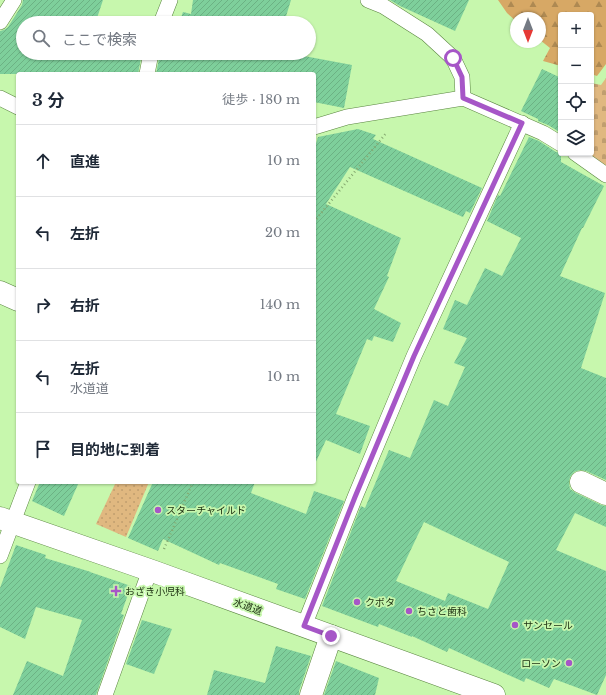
<!DOCTYPE html>
<html lang="ja">
<head>
<meta charset="utf-8">
<style>
  body { margin:0; font-family:"Libre Baskerville","Noto Sans JP",serif; background:#f2f2f3; color:#1f2937 }
  .controls { position:absolute; right:12px; top:12px; display:grid; overflow:hidden; border-radius:4px; box-shadow:0 1px 3px #0004 }
  .controls button { width:36px; height:36px; display:grid; place-items:center; padding:0; border:0; border-bottom:1px solid #e0e1e3; background:#fff; color:#1f2937; font:20px sans-serif }
  .compass { position:absolute; left:510px; top:12px; width:36px; height:36px; border-radius:50%; background:#fff; box-shadow:0 1px 3px #0004; rotate:180deg }
  .stop { position:absolute; width:12px; height:12px; margin:-9px; border:3px solid #a656c7; border-radius:50%; background:#fff }
  .stop.end { background:#a656c7; border-color:#fff; box-shadow:0 1px 4px #0008 }
  .list { margin:0; padding:0; list-style:none }
  h2 { display:flex; justify-content:space-between; align-items:center; height:52px; margin:0; padding:0 16px; font-size:17px }
  h2 small { font-size:13px; font-weight:400; color:#747a83 }
  .list li { display:grid; grid-template-columns:26px 1fr auto; gap:12px; align-items:center; box-sizing:border-box; height:72px; padding:0 16px; border-top:1px solid #e0e1e3 }
  .list b { display:block; font-size:15px; white-space:nowrap }
  .list p { margin:0; font-size:13px; white-space:nowrap; color:#747a83 }
  .list em { font-size:13px; font-style:normal; color:#747a83 }
  .icon { flex:none; width:22px; height:22px; fill:none; stroke:currentColor; stroke-width:2; stroke-linecap:round; stroke-linejoin:round }
  .map { position:relative; flex:none; width:606px; height:695px; overflow:hidden }
  .search { position:absolute; background:#fff; box-shadow:0 1px 3px #0004; left:16px; top:16px; width:300px; height:44px; display:flex; align-items:center; gap:10px; box-sizing:border-box; padding:0 14px; border-radius:22px; color:#747a83; font-size:15px }
  .panel { position:absolute; background:#fff; box-shadow:0 1px 3px #0004; left:16px; top:72px; width:300px; height:412px; border-radius:4px }
  .map>svg:first-child { display:block }
  .forest { fill:url(#forest-firs) }
  .cemetery { fill:url(#cemetery-stones) }
  .park { fill:url(#park-dots) }
  .building { fill:url(#building-hatch); fill-rule:evenodd }
  .lines { fill:none; stroke-linecap:round; stroke-linejoin:round }
  .lane-casing { stroke:#5a8540; stroke-width:16 }
  .street-casing { stroke:#5a8540; stroke-width:23 }
  .secondary-casing { stroke:#5a8540; stroke-width:23 }
  .path { stroke:#85a970; stroke-width:2.5; stroke-dasharray:1 3; stroke-linecap:butt }
  .lane { stroke:#fff; stroke-width:15 }
  .street { stroke:#fff; stroke-width:22 }
  .secondary { stroke:#fff; stroke-width:22 }
  .route { stroke:#a656c7; stroke-width:5 }
  .poi-dot { fill:#a656c7; stroke:#c7f7ad; stroke-width:1.5 }
  .labels { text-anchor:middle; stroke-width:3.5; stroke-linejoin:round; paint-order:stroke }
  .poi-label { font-size:10px; fill:#1b2d10; stroke:#c7f7ad; text-anchor:start }
  .street-label { font-size:10px; fill:#1b2d10; stroke:#c7f7ad }
</style>
</head>
<body>
<div class="map">
<svg width="606" height="695" viewBox="0 0 606 695">
  <defs>
    <pattern id="forest-firs" width="22" height="20" patternUnits="userSpaceOnUse"><rect width="22" height="20" fill="#d7a865"/><path d="M5 1l3.5 6h-7zM16 11l3.5 6h-7z" fill="#ae8952"/></pattern>
    <pattern id="cemetery-stones" width="16" height="16" patternUnits="userSpaceOnUse"><rect width="16" height="16" fill="#e0b880"/><path d="M2 7V4a2 2 0 0 1 4 0v3zM10 15v-3a2 2 0 0 1 4 0v3z" fill="#c09e6e"/></pattern>
    <pattern id="park-dots" width="8" height="8" patternUnits="userSpaceOnUse"><rect width="8" height="8" fill="#e0b880"/><path d="M2 2h.1M6 6h.1" fill="none" stroke="#c09e6e" stroke-width="1.8" stroke-linecap="round"/></pattern>
    <pattern id="building-hatch" width="6" height="6" patternUnits="userSpaceOnUse"><rect width="6" height="6" fill="#7ecf9b"/><path d="M-1 1l2-2M0 6l6-6M5 7l2-2" fill="none" stroke="#6cb284"/></pattern>
  </defs>
  <rect width="100%" height="100%" fill="#c7f7ad"/>
  <path class="forest" d="M 498,0 L 606,0 L 606,64 L 597,76 L 591,74 L 591,15 L 561,15 L 561,66 L 543,61 L 550,48 L 540,40 L 540,18 L 516,18 L 516,21 L 507,13 Z"/>
  <path class="cemetery" d="M 606,78 L 606,168 L 585,153 L 591,153 L 591,83 L 601,85 Z"/>
  <path class="park" d="M 116,482 L 149,482 L 126,537 L 96,524 Z"/>
  <g class="building">
    <path d="M 23,0 L 103,0 L 97,18 L 120,23 L 23,23 L 23,53 L 142,53 L 138,74 L 0,74 L 0,31 L 4,30 L 8,27 L 22,5 Z"/>
    <path d="M 193,0 L 291,0 L 284,23 L 179,23 L 183,12 L 191,14 Z"/>
    <path d="M 390,0 L 469,0 L 455,31 L 400,6 Z"/>
    <path d="M 160,53 L 288,53 L 352,65 L 344,108 L 314,102 L 314,74 L 156,74 Z"/>
    <path d="M 542,69 L 559,77 L 561,74 L 561,133 L 548,125 L 538,121 L 538,119 L 521,111 Z"/>
    <path d="M 358,129 L 376,135 L 373,139 L 482,188 L 470,213 L 466,211 L 463,217 L 350,167 L 326,204 L 401,238 L 387,276 L 389,277 L 374,309 L 401,323 L 393,342 L 374,336 L 372,341 L 367,339 L 336,414 L 370,426 L 360,454 L 326,440 L 314,466 L 314,150 L 318,137 Z"/>
    <path d="M 529,137 L 539,141 L 556,152 L 561,153 L 561,162 L 604,186 L 583,228 L 582,228 L 560,276 L 605,293 L 581,368 L 606,378 L 606,480 L 586,471 L 580,470 L 574,472 L 570,477 L 569,483 L 570,489 L 576,493 L 601,505 L 606,506 L 606,527 L 575,513 L 556,550 L 606,571 L 606,675 L 597,695 L 554,679 L 549,688 L 526,678 L 524,682 L 449,648 L 447,652 L 412,636 L 412,637 L 379,624 L 378,627 L 322,606 L 361,506 L 365,508 L 389,450 L 410,458 L 434,400 L 448,406 L 465,367 L 454,363 L 467,338 L 443,329 L 455,300 L 467,305 L 485,268 L 502,276 L 521,238 L 487,221 L 498,195 L 500,196 ZM 424,522 L 509,562 L 488,609 L 448,593 L 445,601 L 396,581 Z"/>
    <path d="M 40,482 L 79,482 L 64,516 L 32,501 Z"/>
    <path d="M 153,482 L 255,482 L 251,493 L 306,514 L 314,491 L 344,501 L 305,599 L 276,589 L 278,584 L 220,563 L 219,565 L 163,539 L 158,551 L 128,538 Z"/>
    <path d="M 16,545 L 46,555 L 45,558 L 91,572 L 90,572 L 131,586 L 121,614 L 124,615 L 97,692 L 96,695 L 13,695 L 27,661 L 63,676 L 82,620 L 36,607 L 25,639 L 0,627 L 0,588 Z"/>
    <path d="M 142,620 L 172,629 L 154,674 L 126,664 Z"/>
    <path d="M 276,646 L 311,656 L 299,691 L 299,695 L 207,695 L 214,670 L 265,683 Z"/>
    <path d="M 336,661 L 379,678 L 375,695 L 324,695 Z"/>
  </g>
  <g class="lines">
    <defs>
      <g id="lane">
        <path d="M 368,0 L 383,6 L 427,34 L 453,58 L 462,77 L 463,98"/>
        <path d="M 0,22 L 14,0"/>
        <path d="M 161,23 L 170,0"/>
        <path d="M 147,74 L 151,53"/>
        <path d="M 0,98 L 18,107"/>
        <path d="M 314,127 L 347,117 L 463,98 L 543,133 L 561,144"/>
        <path d="M 575,153 L 606,175"/>
        <path d="M 0,556 L 28,482"/>
        <path d="M 304,626 L 355,497 L 414,356 L 522,123"/>
        <path d="M 105,695 L 150,570"/>
      </g>
      <g id="street">
        <path d="M 0,292 L 18,300"/>
        <path d="M 581,482 L 606,494"/>
        <path d="M 311,695 L 331,636"/>
      </g>
      <path id="secondary" d="M 0,518 L 155,572 L 494,695"/>
    </defs>
    <use href="#lane" class="lane-casing"/>
    <use href="#street" class="street-casing"/>
    <use href="#secondary" class="secondary-casing"/>
    <g class="path">
      <path d="M 314,222 L 387,132"/>
      <path d="M 164,549 L 193,482"/>
    </g>
    <use href="#lane" class="lane"/>
    <use href="#street" class="street"/>
    <use href="#secondary" class="secondary"/>
  </g>
  <g class="lines">
    <path class="route" d="M 331,636 L 304,626 L 355,497 L 414,356 L 522,123 L 463,98 L 462,77 L 453,58"/>
  </g>
  <g class="poi-dot">
    <circle cx="158" cy="510" r="4"/>
    <path d="M114 585h4v4h4v4h-4v4h-4v-4h-4v-4h4z"/>
    <circle cx="357" cy="602" r="4"/>
    <circle cx="409" cy="611" r="4"/>
    <circle cx="515" cy="625" r="4"/>
    <circle cx="569" cy="663" r="4"/>
  </g>
  <g class="labels">
    <g class="poi-label">
      <text x="166" y="514">スターチャイルド</text>
      <text x="125" y="595">おざき小児科</text>
      <text x="365" y="606">クボタ</text>
      <text x="417" y="615">ちさと歯科</text>
      <text x="523" y="629">サンセール</text>
      <text x="561" y="667" text-anchor="end">ローソン</text>
    </g>
    <g class="street-label">
      <text transform="translate(248 606) rotate(20)" y="4">水道道</text>
    </g>
  </g>
</svg>
<div class="controls">
<button>+</button>
<button>−</button>
<button><svg class="icon" aria-label="locate" viewBox="0 0 24 24"><circle cx="12" cy="12" r="6"/><path d="M12 2v4M12 18v4M2 12h4M18 12h4"/></svg></button>
<button><svg class="icon" aria-label="layers" viewBox="0 0 24 24"><path d="M12 4l9 5-9 5-9-5zM3 14l9 5 9-5"/></svg></button>
</div>
<svg class="compass" viewBox="-18 -18 36 36"><path d="M0-13l5 13h-10z" fill="#e53935"/><path d="M0 13l5-13h-10z" fill="#747a83"/></svg>
<div class="stop" style="left:453px;top:58px"></div>
<div class="stop end" style="left:331px;top:636px"></div>
<div class="search"><svg class="icon" aria-label="search" viewBox="0 0 24 24"><circle cx="10" cy="10" r="6"/><path d="M15 15l6 6"/></svg>ここで検索</div>
<section class="panel">
<h2>3 分<small>徒歩 · 180 m</small></h2>
<ul class="list">
<li><svg class="icon" aria-label="ahead" viewBox="0 0 24 24"><path d="M12 20V5M6 11l6-6 6 6"/></svg><div><b>直進</b></div><em>10 m</em></li>
<li><svg class="icon" aria-label="left" viewBox="0 0 24 24"><path d="M17 20v-9H6M10 6l-5 5 5 5"/></svg><div><b>左折</b></div><em>20 m</em></li>
<li><svg class="icon" aria-label="right" viewBox="0 0 24 24"><path d="M7 20v-9h11M14 6l5 5-5 5"/></svg><div><b>右折</b></div><em>140 m</em></li>
<li><svg class="icon" aria-label="left" viewBox="0 0 24 24"><path d="M17 20v-9H6M10 6l-5 5 5 5"/></svg><div><b>左折</b><p>水道道</p></div><em>10 m</em></li>
<li><svg class="icon" aria-label="arrive" viewBox="0 0 24 24"><path d="M6 21V4h12l-3 4 3 4H6"/></svg><div><b>目的地に到着</b></div></li>
</ul>
</section>
</div>
</body>
</html>
